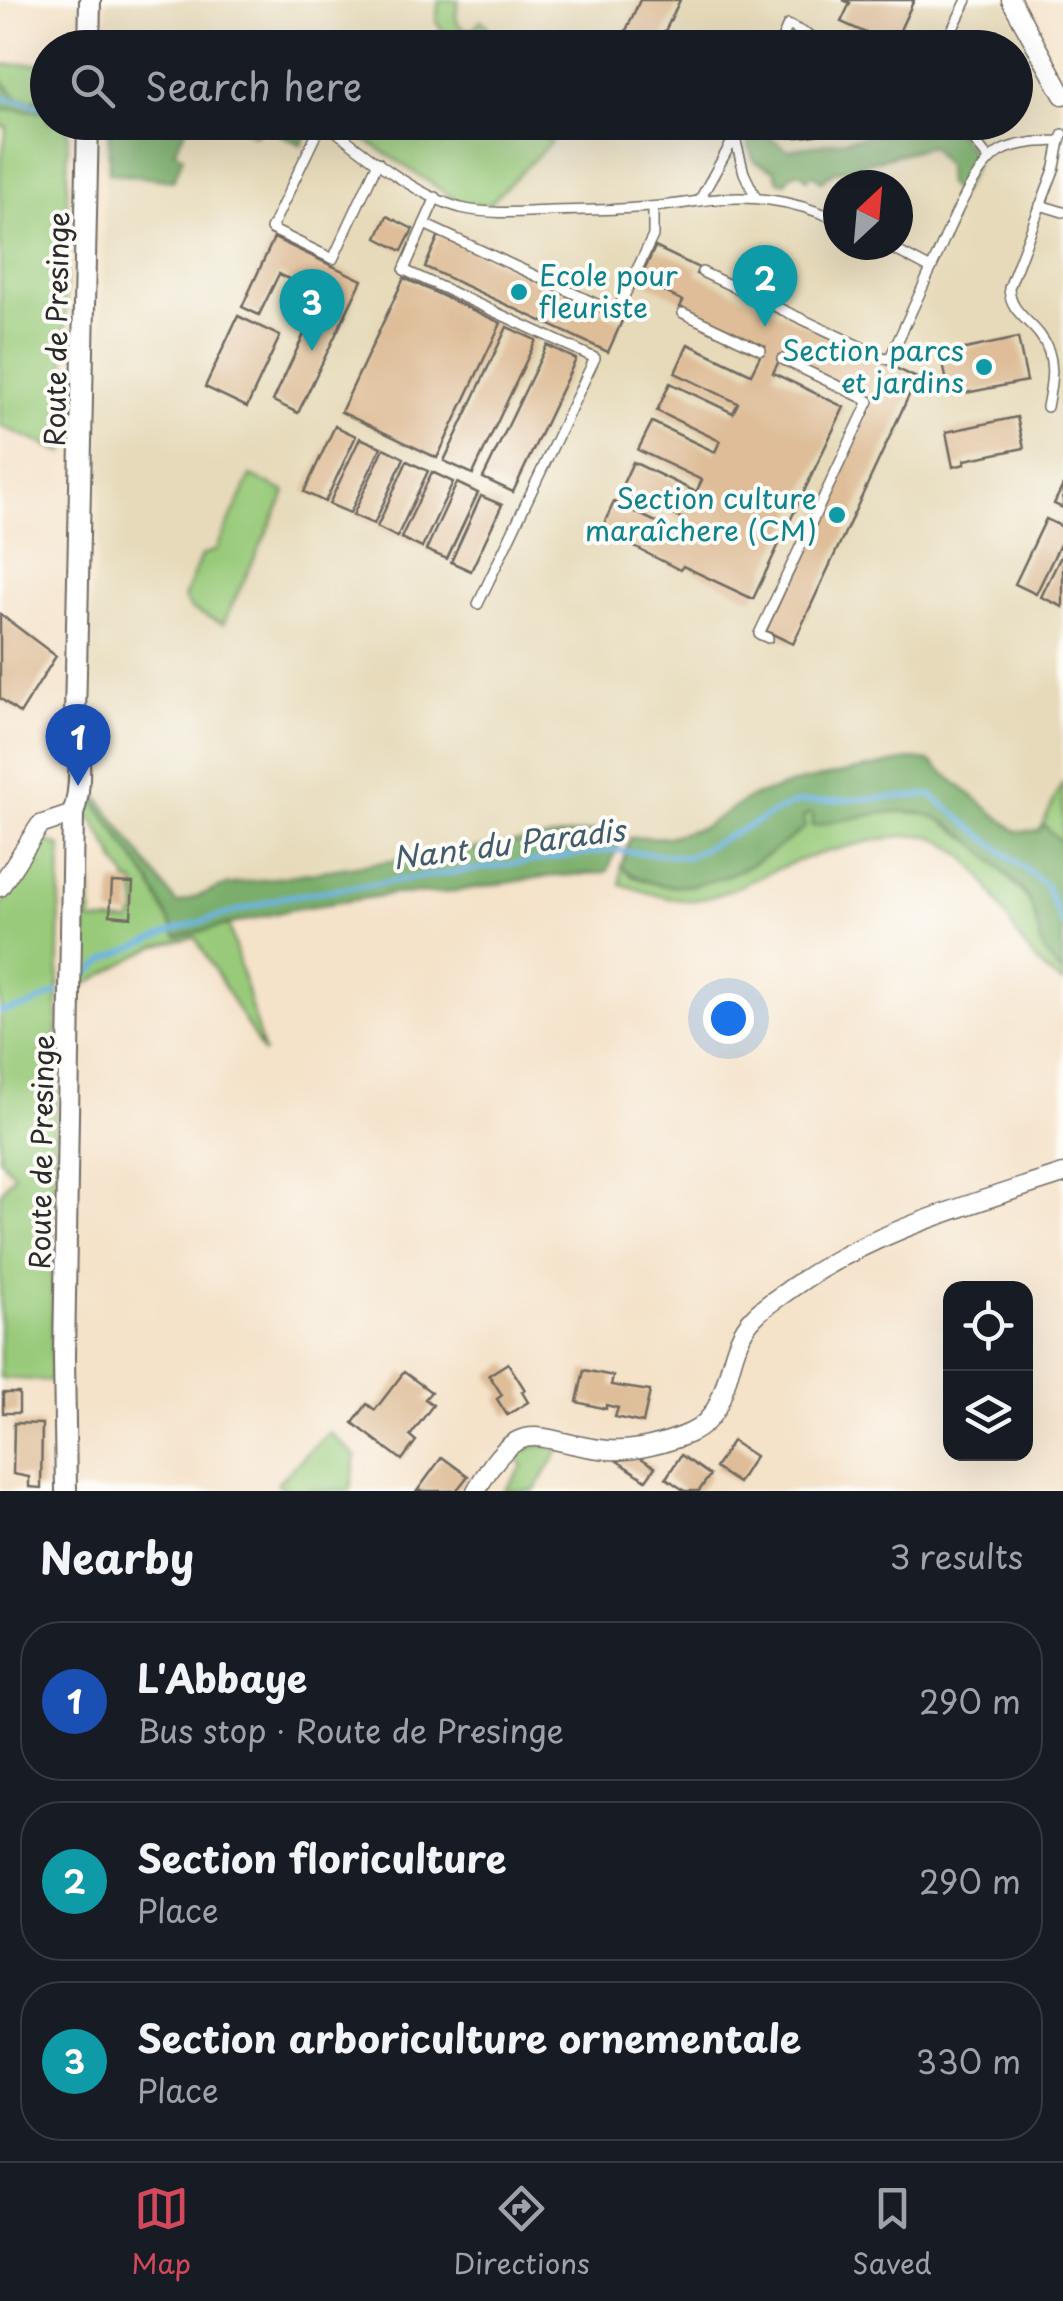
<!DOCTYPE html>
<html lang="en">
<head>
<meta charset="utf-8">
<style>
  body { margin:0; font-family:"Playpen Sans",sans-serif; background:#242831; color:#f1f3f6 }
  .controls { position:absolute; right:30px; bottom:30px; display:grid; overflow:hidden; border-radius:20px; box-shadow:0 10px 40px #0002 }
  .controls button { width:90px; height:90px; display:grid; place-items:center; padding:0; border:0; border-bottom:2px solid #363941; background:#171b24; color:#f1f3f6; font:50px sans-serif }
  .compass { position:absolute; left:823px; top:170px; width:90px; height:90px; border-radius:50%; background:#171b24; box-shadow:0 10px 40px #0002; rotate:26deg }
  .you { position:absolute; left:728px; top:1018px; width:35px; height:35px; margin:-25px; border:8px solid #fff; border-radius:50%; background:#1a73e8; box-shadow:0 0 0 15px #1a73e833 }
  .badge { display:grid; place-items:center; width:65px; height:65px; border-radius:50%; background:#d1495b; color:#fff; font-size:32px; font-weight:700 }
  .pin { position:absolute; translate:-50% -82px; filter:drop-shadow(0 2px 5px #0008) }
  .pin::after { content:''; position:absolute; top:52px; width:35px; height:30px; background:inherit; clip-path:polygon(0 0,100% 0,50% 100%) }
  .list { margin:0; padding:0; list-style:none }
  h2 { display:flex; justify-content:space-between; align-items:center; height:130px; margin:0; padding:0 40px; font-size:42px }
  h2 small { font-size:32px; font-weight:400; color:#9ea1a6 }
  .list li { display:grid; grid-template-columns:65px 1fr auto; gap:30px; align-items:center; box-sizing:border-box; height:160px; margin:0 20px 20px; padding:0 20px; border:2px solid #363941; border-radius:40px }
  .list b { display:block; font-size:38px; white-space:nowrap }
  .list p { margin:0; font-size:32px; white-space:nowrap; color:#9ea1a6 }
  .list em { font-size:32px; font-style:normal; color:#9ea1a6 }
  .icon { flex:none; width:55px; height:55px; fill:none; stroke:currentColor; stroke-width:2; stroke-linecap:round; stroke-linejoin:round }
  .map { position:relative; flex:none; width:1063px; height:1491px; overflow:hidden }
  .search { position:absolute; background:#171b24; box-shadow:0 10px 40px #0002; left:30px; right:30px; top:30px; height:110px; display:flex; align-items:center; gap:25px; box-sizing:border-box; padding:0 35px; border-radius:55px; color:#9ea1a6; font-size:38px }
  .sheet { height:670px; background:#171b24 }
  nav { display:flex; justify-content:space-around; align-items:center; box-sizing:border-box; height:140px; border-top:2px solid #363941; background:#171b24; font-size:28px; color:#9ea1a6 }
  nav a { display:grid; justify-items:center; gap:5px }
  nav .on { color:#d1495b }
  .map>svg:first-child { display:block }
  .built { fill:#e6daba; fill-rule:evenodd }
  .green { fill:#99ca7a; stroke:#627a52; stroke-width:2.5 }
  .forest { fill:#7aae6a; stroke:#526c4a; stroke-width:2.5 }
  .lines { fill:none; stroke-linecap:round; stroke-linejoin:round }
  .stream { stroke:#6db4e4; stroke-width:5 }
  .building { fill:#debd98 }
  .service-casing { stroke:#716b62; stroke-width:12 }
  .minor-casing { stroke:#716b62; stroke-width:21 }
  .tertiary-casing { stroke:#716b62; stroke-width:24 }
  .service { stroke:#fff; stroke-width:9 }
  .minor { stroke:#fff; stroke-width:18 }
  .tertiary { stroke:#fff; stroke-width:20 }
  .culture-dot { fill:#0f9aa8; stroke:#fdfcf7; stroke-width:4 }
  .labels { text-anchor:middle; stroke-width:8; stroke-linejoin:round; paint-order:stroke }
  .culture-label { font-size:28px; fill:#0d838f; stroke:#fdfcf7; text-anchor:end }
  .street-label { font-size:28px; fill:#2b2b2b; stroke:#fdfcf7 }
  .water-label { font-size:30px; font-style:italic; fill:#425b6c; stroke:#fdfcf7 }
</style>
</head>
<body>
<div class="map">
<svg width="1063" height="1491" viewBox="0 0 1063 1491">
  <rect width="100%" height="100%" fill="#fdfcf7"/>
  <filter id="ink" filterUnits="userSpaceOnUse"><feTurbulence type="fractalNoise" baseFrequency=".01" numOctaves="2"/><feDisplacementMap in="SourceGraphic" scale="20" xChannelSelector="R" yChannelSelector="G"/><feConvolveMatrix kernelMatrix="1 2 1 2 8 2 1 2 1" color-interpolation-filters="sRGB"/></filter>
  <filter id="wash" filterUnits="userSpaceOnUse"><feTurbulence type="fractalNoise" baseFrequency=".0048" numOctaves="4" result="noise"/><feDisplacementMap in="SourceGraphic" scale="40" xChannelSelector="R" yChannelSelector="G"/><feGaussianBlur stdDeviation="2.25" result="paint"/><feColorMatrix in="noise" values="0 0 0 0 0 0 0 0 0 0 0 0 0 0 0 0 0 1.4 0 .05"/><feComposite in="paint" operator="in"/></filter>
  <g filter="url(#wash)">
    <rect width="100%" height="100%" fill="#f4e2c9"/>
    <path class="built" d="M 107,0 L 1006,0 L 1063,112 L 1063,782 L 1040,831 L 1016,831 L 929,761 L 913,759 L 802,781 L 749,798 L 703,827 L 668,837 L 620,839 L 609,830 L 227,885 L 177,905 L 89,785 L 92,592 L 98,563 L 106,123 L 1016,122 L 1016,48 L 106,47 ZM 838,185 L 898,185 L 898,245 L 838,245 Z"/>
    <g class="green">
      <path d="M 439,0 L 459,0 C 456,13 452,23 466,30 L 474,28 L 481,20 L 488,26 L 482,36 L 468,43 L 449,39 L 436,22 Z"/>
      <path d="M 47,63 L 47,91 L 33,101 L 18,98 L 0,78 L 0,65 Z"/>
      <path d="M 0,109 L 47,111 L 48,122 L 68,123 L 64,453 L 0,426 L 0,166 L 7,126 L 0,126 Z"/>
      <path d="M 340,123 L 526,123 L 551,142 L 488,205 L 461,203 Z"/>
      <path d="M 251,476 L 286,492 L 223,624 L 191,609 L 184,598 L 201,556 L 216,550 Z"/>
      <path d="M 1063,782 L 1063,844 L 1043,824 Z"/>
      <path d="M 87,791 L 150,881 L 177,936 L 229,925 L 264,1054 L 195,937 L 154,947 L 85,985 L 86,856 L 91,858 L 91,921 L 130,922 L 137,912 L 135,883 L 127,880 C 125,870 116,867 114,856 L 85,807 Z"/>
      <path d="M 900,810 L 933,815 L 979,846 L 1031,903 L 1056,968 L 1063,973 L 1063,983 C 1004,950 1001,866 935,838 C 909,827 815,854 787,865 C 758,876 726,896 695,900 C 671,902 644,891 621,884 L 621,866 L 633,877 L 654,882 L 809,813 L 813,814 L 812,825 Z"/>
      <path d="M 41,840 L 61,846 L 51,1381 L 0,1378 L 0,1193 L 14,1174 L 0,1159 L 0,908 Z"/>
      <path d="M 329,1432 L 356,1456 L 350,1491 L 287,1491 L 277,1483 Z"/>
      <path d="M 539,1445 L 560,1449 L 534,1491 L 504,1491 L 523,1466 L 514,1454 Z"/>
    </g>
    <g class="forest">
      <path d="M 0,78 L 18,98 L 33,101 L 47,91 L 47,111 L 0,109 Z"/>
      <path d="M 109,123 L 189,123 L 174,151 L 183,157 L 173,181 L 109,173 Z"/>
      <path d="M 232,123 L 307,123 L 308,129 L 302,145 L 261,125 L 255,135 Z"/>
      <path d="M 913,123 L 950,123 L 975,155 L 974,167 L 959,196 L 947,184 L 946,166 L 930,146 L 834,172 L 821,181 L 813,174 L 807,179 L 802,173 L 794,172 L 785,183 L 778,181 L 774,170 L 754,161 L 746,138 L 748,131 L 771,138 L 788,150 L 912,128 Z"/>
      <path d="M 913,759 L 929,761 L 1016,831 L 1039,831 L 1043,824 L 1063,844 L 1063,973 C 1035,951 1042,933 1031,905 C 1025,888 1008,876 996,864 C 927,791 901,811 812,826 L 813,815 L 809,813 L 803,818 L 805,827 C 759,866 677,914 621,866 L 630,838 L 668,837 L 703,827 L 749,798 L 802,781 Z"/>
      <path d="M 89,785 L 177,904 L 227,885 L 609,829 L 620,839 L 608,871 L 601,873 L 543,877 L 444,893 L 394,894 L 294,909 L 177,937 L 150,881 L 87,791 Z"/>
    </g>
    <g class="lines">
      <g class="stream">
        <path d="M 0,98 L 22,101 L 48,109"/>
        <path d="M 86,975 L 107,959 L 180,928 L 284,897 L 610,850 L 687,857 L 794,803 L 931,795 L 1045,885 L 1063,925"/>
        <path d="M 0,1012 L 30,1006 L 58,992"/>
      </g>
    </g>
    <g id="blocks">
      <g class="building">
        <path d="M 640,0 L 680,0 L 657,48 L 618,48 Z"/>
        <path d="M 843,0 L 914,0 L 893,45 L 841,22 L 850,3 Z"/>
        <path d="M 387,216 L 413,229 L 402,251 L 377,238 Z"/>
        <path d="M 439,235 L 622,321 L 608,352 L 425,267 Z"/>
        <path d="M 274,238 L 362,280 L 298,413 L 273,401 L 319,302 L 308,296 L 311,290 L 279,274 L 259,315 L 242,307 Z"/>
        <path d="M 655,247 L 699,268 L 696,274 L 917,378 L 793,644 L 766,631 L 874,399 L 782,355 L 773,373 L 844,407 L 753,599 L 683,566 L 680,570 L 601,530 L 614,502 L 677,532 L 683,519 L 620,490 L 633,462 L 696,492 L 702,480 L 638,450 L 652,422 L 715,452 L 720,441 L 657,411 L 670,383 L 733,413 L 738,403 L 675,373 L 688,344 L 751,374 L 765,346 L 680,307 L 683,301 L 640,280 Z"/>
        <path d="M 404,278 L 501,323 L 437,458 L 341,412 Z"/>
        <path d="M 238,316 L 280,336 L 247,407 L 205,387 Z"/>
        <path d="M 507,327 L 536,340 L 473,474 L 444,461 Z"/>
        <path d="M 1018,338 L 1027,381 L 950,396 L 941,354 Z"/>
        <path d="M 547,345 L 576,359 L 513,492 L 483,478 Z"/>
        <path d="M 1017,417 L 1024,448 L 965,460 L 965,464 L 953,467 L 946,432 Z"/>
        <path d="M 335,426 L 356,436 L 325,502 L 304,492 Z"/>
        <path d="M 360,438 L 381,447 L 350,513 L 329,504 Z"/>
        <path d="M 384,448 L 404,458 L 374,524 L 353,515 Z"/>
        <path d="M 407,461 L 428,471 L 397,537 L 377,527 Z"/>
        <path d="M 432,472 L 453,482 L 422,548 L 401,538 Z"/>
        <path d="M 457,483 L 478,493 L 447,559 L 426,550 Z"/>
        <path d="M 1063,485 L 1063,508 L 1054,504 Z"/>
        <path d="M 481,496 L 502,505 L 471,571 L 451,562 Z"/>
        <path d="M 1046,519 L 1063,527 L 1063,538 L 1036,594 L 1015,584 Z"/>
        <path d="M 1063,552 L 1063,607 L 1041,597 Z"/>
        <path d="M 0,614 L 56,656 L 20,714 L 0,698 Z"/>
        <path d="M 112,882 L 133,883 L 131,917 L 110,915 Z"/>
        <path d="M 508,1363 L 525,1390 L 522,1392 L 528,1402 L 507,1415 L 497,1399 L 502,1395 L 489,1375 Z"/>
        <path d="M 584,1370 L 613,1376 L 611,1385 L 650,1391 L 643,1423 L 615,1417 L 618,1408 L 606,1405 L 606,1409 L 577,1402 Z"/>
        <path d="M 404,1372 L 431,1392 L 425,1399 L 433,1405 L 410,1436 L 416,1441 L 402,1460 L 353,1423 L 367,1404 L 375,1410 Z"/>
        <rect x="3" y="1393" width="16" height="20"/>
        <path d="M 14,1423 L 42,1424 L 41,1488 L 29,1487 L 29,1477 L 13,1474 Z"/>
        <path d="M 732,1441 L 755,1456 L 738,1483 L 715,1468 Z"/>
        <path d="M 636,1455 L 655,1467 L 646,1480 L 617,1461 Z"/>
        <path d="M 681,1455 L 710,1475 L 699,1491 L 685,1491 L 666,1478 Z"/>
        <path d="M 442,1457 L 468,1476 L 456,1491 L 417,1491 Z"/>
      </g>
    </g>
  </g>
  <g filter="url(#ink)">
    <use href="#blocks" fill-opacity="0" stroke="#716b62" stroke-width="2.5"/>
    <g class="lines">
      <defs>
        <g id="service">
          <path d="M 743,47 L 743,48"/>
          <path d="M 778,48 L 788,25 L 835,48"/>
          <path d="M 943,48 L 967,0"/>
          <path d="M 322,122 L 271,229 L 333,259 L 378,162"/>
          <path d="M 324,122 C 361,151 416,196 461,208 C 491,215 523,212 553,211 C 602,210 651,209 699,201 L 743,122"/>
          <path d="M 959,122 L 989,159"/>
          <path d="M 742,123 C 790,139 804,133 851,122"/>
          <path d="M 735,138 L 744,173 L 755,196"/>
          <path d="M 436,197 L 424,224 L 616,313 L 653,236 L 653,207"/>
          <path d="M 699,201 C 750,194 791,199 838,220"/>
          <path d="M 1040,205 L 1063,212"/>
          <path d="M 424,224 L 404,270 L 595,358 L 478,604"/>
          <path d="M 886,245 L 931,269 C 946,238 973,162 1005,149 C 1022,142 1042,142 1060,141 L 1063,134"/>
          <path d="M 702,272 L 889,360 L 931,269"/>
          <path d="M 683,313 L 761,350"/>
          <path d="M 1047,407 C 1052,382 1057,357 1040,335 C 1027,318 1010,311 1009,288 L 1055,167 L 1060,141"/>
          <path d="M 768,638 L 759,634 L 869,401 L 782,359"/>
        </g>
        <g id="minor">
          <path d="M 1011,0 L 1063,95"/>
          <path d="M 0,887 L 40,825 L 73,814"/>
          <path d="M 476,1491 C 522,1409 535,1443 608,1450 C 634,1452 667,1443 690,1433 C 735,1413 722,1349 754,1317 C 764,1306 778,1298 790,1289 C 871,1231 969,1205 1063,1174"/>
        </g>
        <g id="tertiary">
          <path d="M 89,48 L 90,0"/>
          <path d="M 66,1491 L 64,1357 L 73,814 C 83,785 79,748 75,717 L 88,122"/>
        </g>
      </defs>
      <use href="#service" class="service-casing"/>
      <use href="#minor" class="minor-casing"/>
      <use href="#tertiary" class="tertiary-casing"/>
      <use href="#service" class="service"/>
      <use href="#minor" class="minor"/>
      <use href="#tertiary" class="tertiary"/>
    </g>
  </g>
  <g class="culture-dot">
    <circle cx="519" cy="292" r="10"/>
    <circle cx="984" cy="367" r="10"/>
    <circle cx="837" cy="515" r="10"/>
  </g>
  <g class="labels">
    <g class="culture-label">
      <text x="539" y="286" text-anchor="start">Ecole pour<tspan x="539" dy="32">fleuriste</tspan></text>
      <text x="964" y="361">Section parcs<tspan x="964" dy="32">et jardins</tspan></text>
      <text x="817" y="509">Section culture<tspan x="817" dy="32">maraîchere (CM)</tspan></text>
    </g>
    <g class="street-label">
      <text transform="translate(57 329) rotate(-89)" y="10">Route de Presinge</text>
      <text transform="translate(42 1152) rotate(-89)" y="10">Route de Presinge</text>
    </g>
    <g class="water-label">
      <text transform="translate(509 845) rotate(-7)" y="10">Nant du Paradis</text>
    </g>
  </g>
</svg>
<div class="controls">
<button><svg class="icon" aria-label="locate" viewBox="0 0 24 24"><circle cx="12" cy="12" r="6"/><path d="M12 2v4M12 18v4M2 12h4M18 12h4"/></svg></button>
<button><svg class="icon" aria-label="layers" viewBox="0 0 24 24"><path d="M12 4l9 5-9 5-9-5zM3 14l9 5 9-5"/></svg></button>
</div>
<svg class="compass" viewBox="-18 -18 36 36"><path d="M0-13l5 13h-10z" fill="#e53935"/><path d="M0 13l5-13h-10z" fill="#9ea1a6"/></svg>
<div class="you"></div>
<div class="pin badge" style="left:78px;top:786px;background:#1a4fb4">1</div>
<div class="pin badge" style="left:765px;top:327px;background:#0f9aa8">2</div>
<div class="pin badge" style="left:312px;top:351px;background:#0f9aa8">3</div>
<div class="search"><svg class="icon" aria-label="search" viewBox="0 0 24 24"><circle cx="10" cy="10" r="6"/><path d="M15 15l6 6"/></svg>Search here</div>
</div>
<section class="sheet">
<h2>Nearby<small>3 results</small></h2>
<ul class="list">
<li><span class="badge" style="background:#1a4fb4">1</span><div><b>L'Abbaye</b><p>Bus stop · Route de Presinge</p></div><em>290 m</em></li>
<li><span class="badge" style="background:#0f9aa8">2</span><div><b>Section floriculture</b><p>Place</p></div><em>290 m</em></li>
<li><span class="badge" style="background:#0f9aa8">3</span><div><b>Section arboriculture ornementale</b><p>Place</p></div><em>330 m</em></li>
</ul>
</section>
<nav>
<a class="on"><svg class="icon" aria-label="map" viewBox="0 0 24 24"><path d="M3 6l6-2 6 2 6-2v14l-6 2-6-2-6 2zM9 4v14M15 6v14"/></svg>Map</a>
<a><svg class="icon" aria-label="directions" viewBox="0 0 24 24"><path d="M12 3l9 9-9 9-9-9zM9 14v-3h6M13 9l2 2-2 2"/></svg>Directions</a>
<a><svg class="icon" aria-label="saved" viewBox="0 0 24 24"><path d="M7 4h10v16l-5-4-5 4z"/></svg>Saved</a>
</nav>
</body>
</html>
